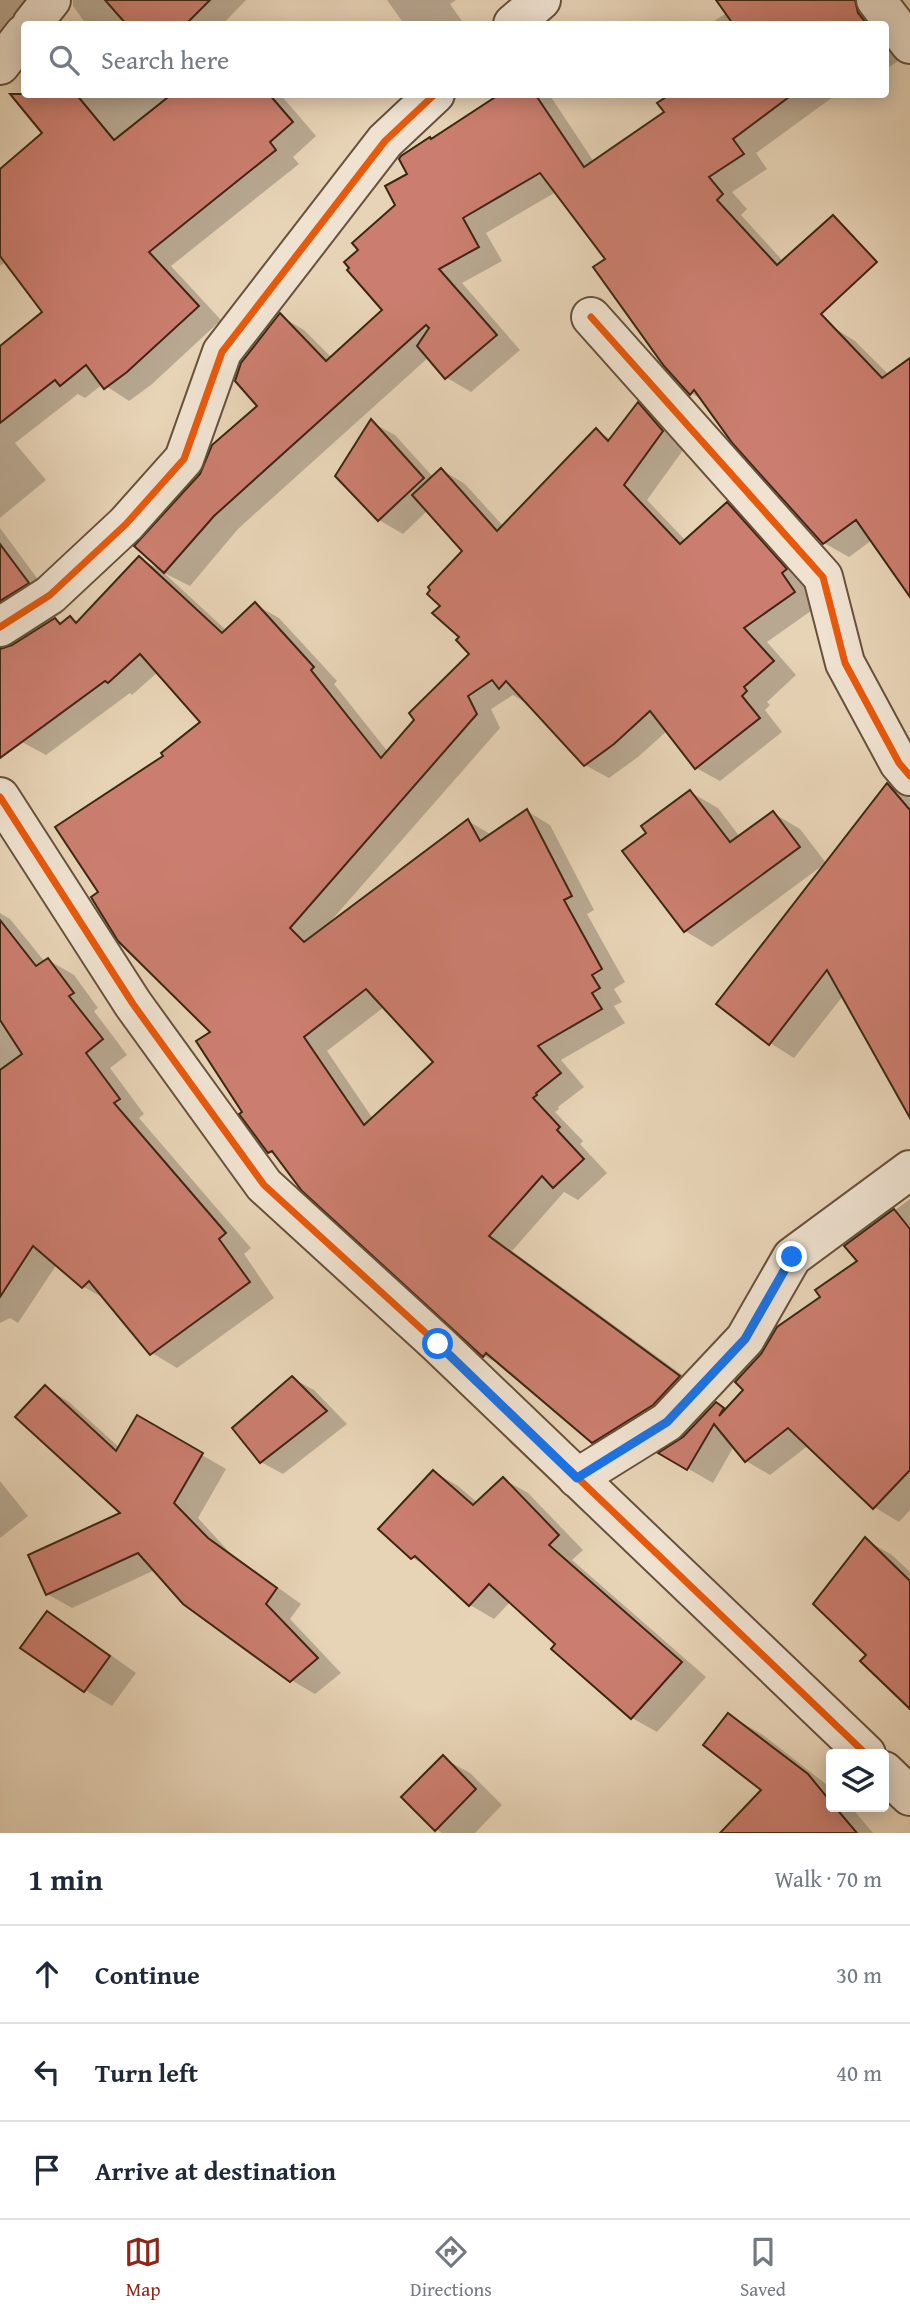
<!DOCTYPE html>
<html lang="en">
<head>
<meta charset="utf-8">
<style>
  body { margin:0; font-family:"Gentium Book Plus",serif; background:#f2f2f3; color:#1f2937 }
  .controls { position:absolute; right:21px; bottom:21px; display:grid; overflow:hidden; border-radius:7px; box-shadow:0 4px 18px #0003 }
  .controls button { width:63px; height:63px; display:grid; place-items:center; padding:0; border:0; border-bottom:2px solid #e0e1e3; background:#fff; color:#1f2937; font:35px sans-serif }
  .stop { position:absolute; width:21px; height:21px; margin:-16px; border:5px solid #1a73e8; border-radius:50%; background:#fff }
  .stop.end { background:#1a73e8; border-color:#fff; box-shadow:0 2px 7px #0008 }
  .list { margin:0; padding:0; list-style:none }
  h2 { display:flex; justify-content:space-between; align-items:center; height:91px; margin:0; padding:0 28px; font-size:30px }
  h2 small { font-size:23px; font-weight:400; color:#747a83 }
  .list li { display:grid; grid-template-columns:46px 1fr auto; gap:21px; align-items:center; box-sizing:border-box; height:98px; padding:0 28px; border-top:2px solid #e0e1e3 }
  .list b { display:block; font-size:26px; white-space:nowrap }
  .list em { font-size:23px; font-style:normal; color:#747a83 }
  .icon { flex:none; width:38px; height:38px; fill:none; stroke:currentColor; stroke-width:2; stroke-linecap:round; stroke-linejoin:round }
  .map { position:relative; flex:none; width:910px; height:1833px; overflow:hidden }
  .search { position:absolute; background:#fff; box-shadow:0 4px 18px #0003; left:21px; right:21px; top:21px; height:77px; display:flex; align-items:center; gap:18px; box-sizing:border-box; padding:0 24px; border-radius:7px; color:#747a83; font-size:26px }
  .sheet { height:385px; background:#fff }
  nav { display:flex; justify-content:space-around; align-items:center; box-sizing:border-box; height:98px; border-top:2px solid #e0e1e3; background:#fff; font-size:19px; color:#747a83 }
  nav a { display:grid; justify-items:center; gap:4px }
  nav .on { color:#8f2418 }
  .map>svg:first-child { display:block }
  .shadow { fill:#0003; fill-rule:evenodd }
  .building { fill:#cb7e6f; stroke:#3f2612; stroke-width:2; fill-rule:evenodd }
  .lines { fill:none; stroke-linecap:round; stroke-linejoin:round }
  .minor-casing { stroke:#69513b; stroke-width:42 }
  .minor { stroke:#efe2d0; stroke-width:38 }
  .cycleway-casing { stroke:#efe2d0; stroke-width:11 }
  .cycleway { stroke:#e8590c; stroke-width:7 }
  .route { stroke:#1a73e8; stroke-width:9 }
</style>
</head>
<body>
<div class="map">
<svg width="910" height="1833" viewBox="0 0 910 1833">
  <rect width="100%" height="100%" fill="#e7d3b6"/>
  <filter id="stains"><feTurbulence type="fractalNoise" baseFrequency=".00286" numOctaves="4"/><feColorMatrix values="0 0 0 0 .2 0 0 0 0 .09 0 0 0 0 .02 0 0 0 .5 -.17"/></filter>
  <radialGradient id="worn" r=".72"><stop offset=".6" stop-color="#630" stop-opacity="0"/><stop offset="1" stop-color="#630" stop-opacity=".3"/></radialGradient>
  <g class="shadow">
    <path d="M 0,0 L 58,0 L 0,42 Z"/>
    <path d="M 73,0 L 246,0 L 223,24 L 86,24 L 73,6 Z"/>
    <path d="M 387,0 L 456,0 L 450,4 L 464,24 L 404,24 Z"/>
    <path d="M 718,0 L 884,0 L 881,24 L 709,24 L 727,13 Z"/>
    <path d="M 886,32 L 904,57 L 886,69 Z"/>
    <path d="M 36,94 L 280,94 L 316,136 L 293,157 L 299,164 L 171,266 L 221,320 L 151,385 L 129,401 L 103,384 L 85,398 L 78,394 L 15,443 L 46,480 L 0,518 L 0,349 L 45,312 L 6,261 L 0,266 L 0,171 L 45,133 Z"/>
    <path d="M 503,94 L 549,94 L 594,162 L 666,112 L 668,97 L 667,94 L 837,94 L 756,153 L 767,169 L 732,192 L 747,209 L 741,215 L 813,294 L 787,315 L 831,326 L 855,341 L 889,375 L 910,360 L 910,590 L 872,540 L 849,557 L 824,543 L 704,401 L 691,393 L 607,259 L 556,192 L 486,233 L 502,261 L 462,283 L 520,350 L 471,392 L 447,378 L 429,357 L 238,529 L 190,586 L 164,573 L 227,631 L 256,605 L 279,618 L 337,681 L 334,684 L 388,752 L 471,654 L 442,606 L 465,551 L 428,510 L 403,534 L 379,520 L 337,476 L 371,422 L 395,435 L 434,478 L 442,470 L 465,484 L 504,527 L 596,431 L 611,439 L 638,404 L 662,418 L 686,446 L 647,500 L 686,541 L 727,504 L 751,518 L 809,584 L 805,587 L 818,606 L 767,642 L 796,675 L 767,702 L 770,705 L 765,710 L 782,732 L 720,781 L 696,768 L 667,731 L 638,757 L 609,778 L 585,765 L 526,699 L 524,702 L 513,695 L 491,709 L 500,728 L 330,922 L 468,821 L 492,835 L 527,811 L 550,825 L 594,910 L 587,914 L 625,982 L 614,989 L 622,1002 L 614,1006 L 625,1023 L 561,1060 L 584,1087 L 558,1107 L 559,1109 L 555,1112 L 583,1141 L 580,1144 L 607,1173 L 578,1200 L 564,1192 L 512,1251 L 703,1390 L 616,1456 L 593,1442 L 506,1368 L 484,1356 L 304,1189 L 280,1158 L 269,1152 L 245,1112 L 213,1032 L 100,893 L 166,757 L 202,723 L 158,672 L 132,695 L 130,693 L 46,755 L 22,742 L 0,712 L 0,528 L 51,597 L 1,643 L 4,650 L 55,620 L 63,624 L 71,618 L 79,623 L 139,558 L 162,571 L 202,475 L 260,406 L 280,316 L 304,330 L 332,358 L 384,310 L 361,250 L 398,205 L 410,174 L 433,140 ZM 384,1007 L 436,1062 L 373,1119 L 327,1051 Z"/>
    <path d="M 888,785 L 910,798 L 910,1086 L 843,996 L 794,1058 L 770,1043 Z"/>
    <path d="M 690,792 L 718,808 L 740,837 L 773,813 L 800,829 L 826,863 L 712,947 L 685,931 Z"/>
    <path d="M 0,913 L 10,919 L 45,962 L 48,960 L 74,975 L 98,1008 L 94,1011 L 127,1055 L 110,1068 L 144,1114 L 139,1118 L 251,1248 L 244,1254 L 274,1298 L 177,1368 L 152,1353 L 107,1300 L 84,1287 L 57,1264 L 18,1323 L 10,1318 L 0,1323 Z"/>
    <path d="M 910,1199 L 910,1510 L 899,1522 L 874,1507 L 809,1445 L 770,1475 L 746,1461 L 734,1446 L 713,1483 L 661,1453 L 684,1439 L 716,1404 L 727,1410 L 822,1297 L 859,1262 L 847,1246 Z"/>
    <path d="M 292,1378 L 314,1390 L 347,1424 L 283,1474 L 261,1462 Z"/>
    <path d="M 45,1387 L 69,1402 L 120,1448 L 137,1417 L 226,1469 L 198,1518 L 232,1555 L 301,1604 L 290,1619 L 341,1673 L 315,1694 L 291,1680 L 155,1570 L 72,1608 L 47,1594 L 124,1513 Z"/>
    <path d="M 434,1472 L 458,1486 L 478,1503 L 503,1479 L 528,1493 L 583,1550 L 572,1560 L 706,1677 L 657,1732 L 632,1718 L 554,1648 L 558,1644 L 511,1601 L 494,1619 L 470,1605 L 431,1569 L 413,1558 L 381,1529 Z"/>
    <path d="M 0,1481 L 28,1516 L 0,1538 Z"/>
    <path d="M 866,1540 L 892,1555 L 910,1572 L 910,1706 L 869,1655 Z"/>
    <path d="M 47,1613 L 74,1629 L 136,1673 L 112,1706 L 85,1690 Z"/>
    <path d="M 729,1715 L 763,1735 L 831,1788 L 831,1807 L 851,1807 L 873,1833 L 722,1833 L 763,1790 Z"/>
    <path d="M 443,1758 L 470,1773 L 502,1805 L 475,1833 L 442,1833 L 436,1829 Z"/>
  </g>
  <g class="building">
    <path d="M 105,0 L 210,0 L 186,24 L 126,24 Z"/>
    <path d="M 716,0 L 855,0 L 858,13 L 867,24 L 733,24 Z"/>
    <path d="M 10,94 L 76,94 L 114,140 L 172,94 L 269,94 L 293,122 L 270,142 L 276,150 L 149,252 L 199,306 L 127,372 L 104,389 L 86,365 L 60,386 L 55,380 L 0,423 L 0,346 L 42,312 L 0,256 L 0,169 L 42,133 Z"/>
    <path d="M 500,94 L 535,94 L 584,167 L 664,112 L 657,103 L 666,97 L 665,94 L 793,94 L 733,139 L 744,154 L 709,177 L 723,194 L 717,200 L 777,265 L 833,215 L 877,262 L 821,314 L 882,378 L 910,358 L 910,597 L 856,520 L 823,544 L 733,444 L 694,390 L 690,395 L 664,366 L 593,267 L 605,259 L 540,173 L 463,218 L 479,247 L 439,269 L 497,335 L 445,379 L 417,346 L 429,328 L 426,325 L 214,516 L 164,573 L 134,546 L 200,474 L 212,445 L 257,406 L 235,381 L 241,363 L 280,313 L 326,361 L 382,310 L 347,270 L 349,268 L 344,262 L 358,250 L 352,243 L 395,205 L 385,186 L 407,174 L 399,159 L 401,156 L 430,137 L 431,139 Z"/>
    <path d="M 638,402 L 663,431 L 624,485 L 680,544 L 727,502 L 787,569 L 782,573 L 795,592 L 744,628 L 774,661 L 744,687 L 747,691 L 742,696 L 760,718 L 695,769 L 650,711 L 614,744 L 584,766 L 506,681 L 499,689 L 492,680 L 468,696 L 477,714 L 290,928 L 304,942 L 468,819 L 480,841 L 527,809 L 572,896 L 564,900 L 602,969 L 592,975 L 600,988 L 592,993 L 602,1009 L 538,1046 L 561,1073 L 536,1093 L 537,1095 L 533,1098 L 560,1127 L 557,1130 L 584,1159 L 553,1188 L 542,1176 L 489,1236 L 680,1376 L 653,1405 L 592,1443 L 486,1353 L 483,1357 L 302,1191 L 272,1151 L 268,1153 L 239,1114 L 242,1112 L 196,1041 L 210,1032 L 118,941 L 91,897 L 98,892 L 55,827 L 163,756 L 161,753 L 200,722 L 140,654 L 108,683 L 105,681 L 0,758 L 0,649 L 12,645 L 55,618 L 60,624 L 70,616 L 76,623 L 139,556 L 222,633 L 255,602 L 314,667 L 311,670 L 381,758 L 414,720 L 409,713 L 469,654 L 456,640 L 459,637 L 432,613 L 440,606 L 427,594 L 430,590 L 428,587 L 462,551 L 412,495 L 441,468 L 497,531 L 596,428 L 608,441 ZM 366,989 L 433,1062 L 364,1125 L 304,1037 Z"/>
    <path d="M 371,419 L 424,478 L 378,521 L 335,476 Z"/>
    <path d="M 0,544 L 29,583 L 0,601 Z"/>
    <path d="M 887,783 L 910,810 L 910,1118 L 827,970 L 769,1045 L 716,1004 Z"/>
    <path d="M 690,790 L 730,842 L 773,811 L 800,847 L 684,932 L 622,851 L 646,833 L 641,826 Z"/>
    <path d="M 0,920 L 36,966 L 48,958 L 74,993 L 69,996 L 103,1039 L 86,1053 L 120,1099 L 114,1103 L 226,1233 L 219,1239 L 250,1282 L 150,1355 L 89,1281 L 82,1288 L 33,1246 L 0,1297 L 0,1070 L 22,1054 L 0,1020 Z"/>
    <path d="M 894,1209 L 910,1229 L 910,1470 L 873,1509 L 788,1428 L 745,1462 L 714,1424 L 687,1470 L 658,1453 L 683,1437 L 716,1402 L 724,1408 L 719,1416 L 743,1390 L 735,1382 L 761,1354 L 777,1327 L 820,1297 L 815,1290 L 857,1261 L 844,1246 Z"/>
    <path d="M 292,1376 L 327,1411 L 260,1463 L 232,1428 Z"/>
    <path d="M 45,1385 L 116,1451 L 137,1415 L 203,1453 L 174,1503 L 208,1538 L 277,1588 L 266,1604 L 318,1658 L 290,1682 L 183,1604 L 138,1553 L 46,1595 L 28,1555 L 120,1513 L 15,1417 Z"/>
    <path d="M 433,1470 L 473,1505 L 503,1477 L 559,1535 L 549,1545 L 682,1662 L 631,1719 L 551,1649 L 555,1644 L 489,1584 L 469,1606 L 415,1556 L 411,1559 L 378,1529 Z"/>
    <path d="M 865,1537 L 910,1581 L 910,1709 L 860,1661 L 866,1655 L 813,1604 Z"/>
    <path d="M 47,1611 L 110,1656 L 84,1692 L 20,1648 Z"/>
    <path d="M 728,1713 L 808,1774 L 831,1802 L 831,1807 L 835,1807 L 857,1833 L 720,1833 L 761,1790 L 703,1745 Z"/>
    <path d="M 443,1755 L 476,1789 L 435,1831 L 401,1797 Z"/>
  </g>
  <g class="lines">
    <defs>
      <g id="minor">
        <path d="M 876,0 L 910,44"/>
        <path d="M 32,24 L 51,0"/>
        <path d="M 513,24 L 541,0"/>
        <path d="M 0,65 L 24,34"/>
        <path d="M 591,317 L 823,577 L 845,663 L 899,763 L 910,776"/>
        <path d="M 0,627 L 50,595 L 126,524 L 184,459 L 222,352 L 385,141 L 435,94"/>
        <path d="M 0,797 L 133,1004 L 264,1185 L 438,1344 L 866,1754"/>
        <path d="M 577,1478 L 667,1422 L 745,1339 L 792,1257 L 910,1170"/>
        <path d="M 884,1771 L 910,1796"/>
      </g>
    </defs>
    <use href="#minor" class="minor-casing"/>
    <use href="#minor" class="minor"/>
    <defs>
      <g id="cycleway">
        <path d="M 591,317 L 823,577 L 845,663 L 899,763 L 910,776"/>
        <path d="M 0,627 L 50,595 L 126,524 L 184,459 L 222,352 L 385,141 L 435,94"/>
        <path d="M 0,797 L 133,1004 L 264,1185 L 438,1344 L 866,1754"/>
      </g>
    </defs>
    <use href="#cycleway" class="cycleway-casing"/>
    <use href="#cycleway" class="cycleway"/>
  </g>
  <g class="lines">
    <path class="route" d="M 438,1344 L 577,1478 L 667,1422 L 745,1339 L 792,1257"/>
  </g>
  <rect width="100%" height="100%" filter="url(#stains)"/>
  <rect width="100%" height="100%" fill="url(#worn)"/>
</svg>
<div class="controls">
<button><svg class="icon" aria-label="layers" viewBox="0 0 24 24"><path d="M12 4l9 5-9 5-9-5zM3 14l9 5 9-5"/></svg></button>
</div>
<div class="stop" style="left:438px;top:1344px"></div>
<div class="stop end" style="left:792px;top:1257px"></div>
<div class="search"><svg class="icon" aria-label="search" viewBox="0 0 24 24"><circle cx="10" cy="10" r="6"/><path d="M15 15l6 6"/></svg>Search here</div>
</div>
<section class="sheet">
<h2>1 min<small>Walk · 70 m</small></h2>
<ul class="list">
<li><svg class="icon" aria-label="ahead" viewBox="0 0 24 24"><path d="M12 20V5M6 11l6-6 6 6"/></svg><div><b>Continue</b></div><em>30 m</em></li>
<li><svg class="icon" aria-label="left" viewBox="0 0 24 24"><path d="M17 20v-9H6M10 6l-5 5 5 5"/></svg><div><b>Turn left</b></div><em>40 m</em></li>
<li><svg class="icon" aria-label="arrive" viewBox="0 0 24 24"><path d="M6 21V4h12l-3 4 3 4H6"/></svg><div><b>Arrive at destination</b></div></li>
</ul>
</section>
<nav>
<a class="on"><svg class="icon" aria-label="map" viewBox="0 0 24 24"><path d="M3 6l6-2 6 2 6-2v14l-6 2-6-2-6 2zM9 4v14M15 6v14"/></svg>Map</a>
<a><svg class="icon" aria-label="directions" viewBox="0 0 24 24"><path d="M12 3l9 9-9 9-9-9zM9 14v-3h6M13 9l2 2-2 2"/></svg>Directions</a>
<a><svg class="icon" aria-label="saved" viewBox="0 0 24 24"><path d="M7 4h10v16l-5-4-5 4z"/></svg>Saved</a>
</nav>
</body>
</html>
